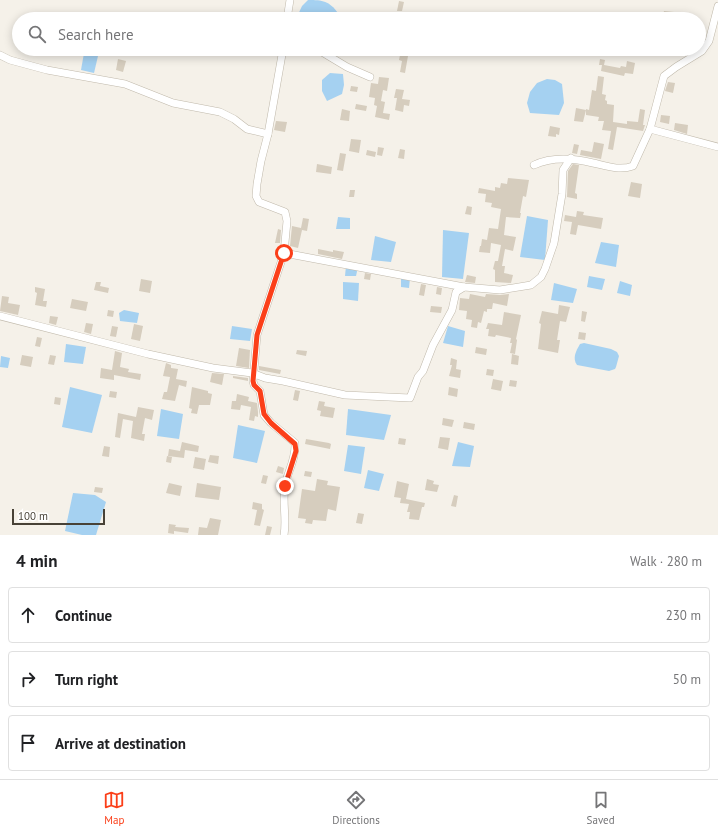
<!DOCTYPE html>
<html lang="en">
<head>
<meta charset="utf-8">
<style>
  body { margin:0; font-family:"PT Sans",sans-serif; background:#f6f6f6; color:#202124 }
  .scale { position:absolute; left:12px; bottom:10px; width:93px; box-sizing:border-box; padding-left:4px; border:2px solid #484237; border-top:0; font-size:11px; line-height:14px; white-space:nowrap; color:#484237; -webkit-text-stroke:3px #fff; paint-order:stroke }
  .stop { position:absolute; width:12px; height:12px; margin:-9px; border:3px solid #fb3f19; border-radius:50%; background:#fff }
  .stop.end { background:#fb3f19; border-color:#fff; box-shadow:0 1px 4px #0008 }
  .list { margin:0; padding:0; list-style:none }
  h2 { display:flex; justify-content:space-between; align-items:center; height:52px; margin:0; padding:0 16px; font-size:17px }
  h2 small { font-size:13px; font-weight:400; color:#757577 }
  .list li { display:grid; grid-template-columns:26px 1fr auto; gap:12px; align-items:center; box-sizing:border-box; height:56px; margin:0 8px 8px; padding:0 8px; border:1px solid #e0e0e0; border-radius:4px }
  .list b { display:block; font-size:15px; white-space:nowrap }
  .list em { font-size:13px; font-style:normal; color:#757577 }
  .icon { flex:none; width:22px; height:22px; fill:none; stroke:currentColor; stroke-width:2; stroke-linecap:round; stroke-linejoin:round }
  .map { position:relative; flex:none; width:718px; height:535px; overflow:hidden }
  .search { position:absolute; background:#fff; box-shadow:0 2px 10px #0003; left:12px; right:12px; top:12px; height:44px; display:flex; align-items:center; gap:10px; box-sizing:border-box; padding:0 14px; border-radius:22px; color:#757577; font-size:15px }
  .sheet { height:244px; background:#fff }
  nav { display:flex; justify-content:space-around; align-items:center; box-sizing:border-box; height:56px; border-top:1px solid #e0e0e0; background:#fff; font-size:11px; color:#757577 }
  nav a { display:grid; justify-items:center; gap:2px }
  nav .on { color:#fb3f19 }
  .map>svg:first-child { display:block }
  .water { fill:#a5d1f1 }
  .building { fill:#d6cdbe }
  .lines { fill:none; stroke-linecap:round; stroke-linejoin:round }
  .minor-casing { stroke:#c0b9ab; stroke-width:8 }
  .minor { stroke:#fff; stroke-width:7 }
  .route { stroke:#fb3f19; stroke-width:5 }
</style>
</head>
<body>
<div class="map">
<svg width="718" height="535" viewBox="0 0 718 535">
  <rect width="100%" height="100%" fill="#f5f1e9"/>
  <g class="water">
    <path d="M 308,0 C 323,0 329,1 338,13 L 337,19 L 296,19 L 302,6 Z"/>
    <path d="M 84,53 L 98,56 L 94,73 L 81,70 Z"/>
    <path d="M 330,73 L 343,74 L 344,85 L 342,94 L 327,101 L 322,91 L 322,80 Z"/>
    <path d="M 547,79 L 555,80 L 562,84 L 564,103 L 559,115 L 530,113 L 527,103 L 530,92 L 537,83 Z"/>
    <path d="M 527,216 L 548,220 L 545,260 L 520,257 Z"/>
    <path d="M 338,217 L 350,218 L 350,229 L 336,229 Z"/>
    <path d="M 443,230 L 469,233 L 463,279 L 442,277 Z"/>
    <path d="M 375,236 L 396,242 L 391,262 L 371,260 Z"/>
    <path d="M 601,242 L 619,245 L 616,267 L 595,263 Z"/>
    <path d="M 346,266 L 358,267 L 356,276 L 345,276 Z"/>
    <path d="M 401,276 L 410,278 L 409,288 L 401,287 Z"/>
    <path d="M 589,276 L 605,279 L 602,290 L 587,287 Z"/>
    <path d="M 620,281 L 632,285 L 630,296 L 617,293 Z"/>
    <path d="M 343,282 L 359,283 L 358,301 L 343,299 Z"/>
    <path d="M 554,283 L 577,289 L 573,303 L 551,300 Z"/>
    <path d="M 124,310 L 139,313 L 137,323 L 120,321 L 119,313 Z"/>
    <path d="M 232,326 L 252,329 L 250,341 L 230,339 Z"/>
    <path d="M 448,326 L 465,331 L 463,347 L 443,343 Z"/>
    <path d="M 584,343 L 611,349 L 617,352 L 619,356 L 616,367 L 615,369 L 609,371 L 577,365 C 572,358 576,351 580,344 Z"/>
    <path d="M 66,344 L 86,347 L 83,364 L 64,362 Z"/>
    <path d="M 1,356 L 10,358 L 8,368 L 0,367 Z"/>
    <path d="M 70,387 L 102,395 L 92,433 L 62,427 Z"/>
    <path d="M 161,409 L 183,414 L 179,439 L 157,436 Z"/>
    <path d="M 348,409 L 391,415 L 384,440 L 346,435 Z"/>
    <path d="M 238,425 L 265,431 L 257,463 L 233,458 Z"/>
    <path d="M 458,442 L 474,446 L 470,467 L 452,466 Z"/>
    <path d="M 348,445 L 365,447 L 361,474 L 344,471 Z"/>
    <path d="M 368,470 L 384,474 L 379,491 L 364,488 Z"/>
    <path d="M 73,493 L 95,495 L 106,502 L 96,535 L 82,535 L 65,531 Z"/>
  </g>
  <g class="building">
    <path d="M 399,1 L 404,2 L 402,11 L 397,11 Z"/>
    <path d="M 664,11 L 684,13 L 683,19 L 662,19 Z"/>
    <path d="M 616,49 L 622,49 L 620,56 L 614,55 Z"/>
    <path d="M 400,55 L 408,56 L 405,73 L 400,72 L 402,61 L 399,60 Z"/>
    <path d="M 118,59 L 126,61 L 123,72 L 116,70 Z"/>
    <path d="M 600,59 L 605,60 L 604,65 L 620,68 L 621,66 L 626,67 L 627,61 L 635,63 L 633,74 L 625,73 L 624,76 L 601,71 L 602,65 L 599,65 Z"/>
    <path d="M 598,76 L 604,77 L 602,94 L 606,95 L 605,100 L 607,101 L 607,104 L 614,105 L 613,122 L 627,124 L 627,121 L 638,122 L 640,109 L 645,110 L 643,125 L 645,125 L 643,131 L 617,127 L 613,150 L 608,149 L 611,131 L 602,130 L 604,121 L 598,121 L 599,117 L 586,115 L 586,109 L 589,110 L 592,90 L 596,91 Z"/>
    <path d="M 379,77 L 389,78 L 387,91 L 383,90 L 381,101 L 385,102 L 383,113 L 390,114 L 389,120 L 375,117 L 377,106 L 374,105 L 375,98 L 369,97 L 371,83 L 378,84 Z"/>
    <path d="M 668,82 L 675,83 L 673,93 L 665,91 Z"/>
    <path d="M 351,86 L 358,87 L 357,92 L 350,91 Z"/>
    <path d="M 396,89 L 404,90 L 402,99 L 410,100 L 409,106 L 404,105 L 403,112 L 395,110 L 397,98 L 394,98 Z"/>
    <path d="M 356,104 L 367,106 L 366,111 L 355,109 Z"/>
    <path d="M 576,108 L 586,110 L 583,122 L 574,121 Z"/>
    <path d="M 342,109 L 350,111 L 349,121 L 340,120 Z"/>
    <path d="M 661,115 L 670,116 L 669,124 L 660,122 Z"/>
    <path d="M 276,121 L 287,122 L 285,132 L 274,130 Z"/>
    <path d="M 675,123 L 688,125 L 687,134 L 674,130 Z"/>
    <path d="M 550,126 L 560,128 L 559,135 L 556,134 L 556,137 L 548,136 Z"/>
    <path d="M 351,139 L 361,140 L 359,153 L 349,151 Z"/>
    <path d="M 594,142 L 604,144 L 601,159 L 580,155 L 581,150 L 592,152 Z"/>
    <path d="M 574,144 L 579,145 L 577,154 L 572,153 Z"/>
    <path d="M 378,147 L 384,148 L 382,156 L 377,155 Z"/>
    <path d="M 400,149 L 405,150 L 404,159 L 398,158 Z"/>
    <path d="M 367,150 L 376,152 L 375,157 L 366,155 Z"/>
    <path d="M 340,153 L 346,154 L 343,171 L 337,170 Z"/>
    <path d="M 317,164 L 332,167 L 331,174 L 316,172 Z"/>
    <path d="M 573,164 L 579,165 L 575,193 L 577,194 L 577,199 L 567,197 L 568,171 Z"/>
    <path d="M 508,178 L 529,180 L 526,197 L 523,196 L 520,213 L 521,213 L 520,218 L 506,217 L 504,235 L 516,237 L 513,251 L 505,249 L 502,266 L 505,266 L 504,273 L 513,275 L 511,283 L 495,282 L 495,270 L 493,269 L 495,261 L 498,261 L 501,245 L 491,243 L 490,253 L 479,252 L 480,246 L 481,246 L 482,239 L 487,240 L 489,228 L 498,229 L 501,209 L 491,207 L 492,203 L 485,202 L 486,194 L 478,193 L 479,188 L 495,191 L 495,187 L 500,188 L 501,183 L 507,184 Z"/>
    <path d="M 631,182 L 642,184 L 640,198 L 628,196 Z"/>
    <path d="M 350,190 L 355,190 L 354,197 L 349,197 Z"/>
    <path d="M 467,206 L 472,207 L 471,215 L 465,214 Z"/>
    <path d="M 577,211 L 584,212 L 583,215 L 603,218 L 601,229 L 578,225 L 576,235 L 570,234 L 572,222 L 564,221 L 565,215 L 576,217 Z"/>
    <path d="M 303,218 L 309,219 L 307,231 L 302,230 L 298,248 L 290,246 L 292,226 L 301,228 Z"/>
    <path d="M 278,229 L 281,230 L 280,243 L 275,243 Z"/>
    <path d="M 318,249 L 333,252 L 333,250 L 344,252 L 342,259 L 318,254 Z"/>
    <path d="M 365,273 L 371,274 L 370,280 L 364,279 Z"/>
    <path d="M 467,275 L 476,277 L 475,283 L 465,282 Z"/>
    <path d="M 141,279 L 152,281 L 150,293 L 139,291 Z"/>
    <path d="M 96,282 L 101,282 L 100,286 L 109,288 L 108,293 L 94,290 Z"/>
    <path d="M 421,284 L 426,285 L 424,296 L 419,295 Z"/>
    <path d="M 35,287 L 45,289 L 43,301 L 47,301 L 46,307 L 35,305 L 37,293 L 35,292 Z"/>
    <path d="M 437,287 L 442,288 L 441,295 L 436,294 Z"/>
    <path d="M 470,294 L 485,297 L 486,294 L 500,295 L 509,294 L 507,306 L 493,303 L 492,309 L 487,309 L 487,312 L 484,311 L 481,323 L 478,322 L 477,328 L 471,327 L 472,320 L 466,319 L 467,311 L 459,310 L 460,298 L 469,299 Z"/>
    <path d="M 2,296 L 9,297 L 8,303 L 20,305 L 18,315 L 0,311 Z"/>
    <path d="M 72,299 L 88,302 L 86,311 L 70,308 Z"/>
    <path d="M 559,305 L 570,307 L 566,322 L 560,321 L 557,340 L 560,340 L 558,353 L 538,349 L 541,324 L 539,323 L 542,311 L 558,314 Z"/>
    <path d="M 431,306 L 442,307 L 441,313 L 430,312 Z"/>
    <path d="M 108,310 L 114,311 L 113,317 L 107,316 Z"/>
    <path d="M 582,311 L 587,312 L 585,322 L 581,321 Z"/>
    <path d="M 504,312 L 521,315 L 516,339 L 517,340 L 515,354 L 510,353 L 512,343 L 510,343 L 511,338 L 496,335 L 495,337 L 488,336 L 489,329 L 486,329 L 488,323 L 502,325 Z"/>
    <path d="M 50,316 L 58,317 L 56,325 L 49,323 Z"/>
    <path d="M 86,323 L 93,324 L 91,334 L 84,332 Z"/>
    <path d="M 134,324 L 143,326 L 140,341 L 131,339 Z"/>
    <path d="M 112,326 L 118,327 L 116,337 L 110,336 Z"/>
    <path d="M 579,332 L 586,333 L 585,340 L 578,339 Z"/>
    <path d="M 37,337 L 42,338 L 40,347 L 35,346 Z"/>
    <path d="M 476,347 L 487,349 L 486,355 L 475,353 Z"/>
    <path d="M 239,348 L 250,350 L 249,368 L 236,366 Z"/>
    <path d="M 297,350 L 307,351 L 306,356 L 296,354 Z"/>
    <path d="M 115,351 L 122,353 L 120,367 L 129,369 L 128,372 L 141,374 L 140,380 L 114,375 L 114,380 L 100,378 L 101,368 L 112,370 Z"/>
    <path d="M 512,354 L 519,356 L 518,365 L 511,364 Z"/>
    <path d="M 22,355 L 33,357 L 31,367 L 20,365 Z"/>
    <path d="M 50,355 L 56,356 L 54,365 L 48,364 Z"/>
    <path d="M 451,358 L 457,360 L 456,369 L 461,370 L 460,378 L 449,376 L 452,365 L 450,365 Z"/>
    <path d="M 166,363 L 171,365 L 171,368 L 178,369 L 176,379 L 187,381 L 186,387 L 179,385 L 175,401 L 162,399 L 164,392 L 167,392 L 170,377 L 163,376 Z"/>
    <path d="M 259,366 L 281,370 L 280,374 L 259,370 Z"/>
    <path d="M 487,369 L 494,370 L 493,376 L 486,375 Z"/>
    <path d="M 212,373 L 224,374 L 222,385 L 210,382 Z"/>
    <path d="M 233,376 L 248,378 L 248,381 L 233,378 Z"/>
    <path d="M 493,379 L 503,381 L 501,391 L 491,389 Z"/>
    <path d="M 510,380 L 517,381 L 516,387 L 509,386 Z"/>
    <path d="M 192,387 L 208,391 L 208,393 L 212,394 L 210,405 L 199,405 L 197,414 L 191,413 L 192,409 L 189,408 Z"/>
    <path d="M 449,387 L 458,389 L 457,397 L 448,395 Z"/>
    <path d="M 295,390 L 300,391 L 298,401 L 293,400 Z"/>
    <path d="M 110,391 L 117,392 L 116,398 L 109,397 Z"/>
    <path d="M 237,394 L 249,397 L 248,401 L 257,403 L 258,412 L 258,417 L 255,416 L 254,421 L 249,420 L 251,407 L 241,405 L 240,410 L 231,409 L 232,401 L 236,401 Z"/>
    <path d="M 55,397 L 61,398 L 60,405 L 54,404 Z"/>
    <path d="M 319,401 L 325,402 L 324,406 L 335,408 L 333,418 L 320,416 L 321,411 L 317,410 Z"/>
    <path d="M 138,407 L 154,410 L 152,420 L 145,418 L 142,434 L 145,434 L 144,441 L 131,438 L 133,421 L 123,419 L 120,438 L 115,437 L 118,413 L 136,417 Z"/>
    <path d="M 443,418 L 454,420 L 452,427 L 442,425 Z"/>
    <path d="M 464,422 L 475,424 L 474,430 L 463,428 Z"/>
    <path d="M 440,437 L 450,438 L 448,450 L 438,448 Z"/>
    <path d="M 399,438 L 406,439 L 405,445 L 398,444 Z"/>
    <path d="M 306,439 L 329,443 L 331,444 L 330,449 L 305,444 Z"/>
    <path d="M 182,442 L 199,446 L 198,452 L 185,450 L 184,458 L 168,456 L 169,449 L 180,451 Z"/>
    <path d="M 104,446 L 110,447 L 109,457 L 102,456 Z"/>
    <path d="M 210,455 L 219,456 L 218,464 L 208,462 Z"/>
    <path d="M 167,456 L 172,457 L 171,463 L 166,462 Z"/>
    <path d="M 195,457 L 206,459 L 204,470 L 193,468 Z"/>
    <path d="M 278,466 L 284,468 L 283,474 L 276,472 Z"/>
    <path d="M 305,471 L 312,472 L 311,477 L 304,476 Z"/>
    <path d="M 263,475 L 268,476 L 266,484 L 261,483 Z"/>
    <path d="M 317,479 L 328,481 L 327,485 L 340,487 L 336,511 L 328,509 L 326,521 L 313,520 L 312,524 L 305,523 L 306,519 L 298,518 L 302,489 L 315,491 Z"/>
    <path d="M 427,479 L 434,481 L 433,484 L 439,485 L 437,492 L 425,490 Z"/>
    <path d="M 397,481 L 409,484 L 406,499 L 425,503 L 424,507 L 422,507 L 419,520 L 409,519 L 410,512 L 407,512 L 409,504 L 400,503 L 401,498 L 394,497 Z"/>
    <path d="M 169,483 L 182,486 L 180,496 L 166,493 Z"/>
    <path d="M 197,483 L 221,487 L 219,500 L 195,497 Z"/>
    <path d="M 95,487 L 103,488 L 102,493 L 94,492 Z"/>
    <path d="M 454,495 L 458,496 L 456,507 L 451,506 Z"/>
    <path d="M 253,502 L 262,504 L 262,509 L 264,510 L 260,526 L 254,525 L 257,510 L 252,509 Z"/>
    <path d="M 358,513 L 364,514 L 362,524 L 356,523 Z"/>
    <path d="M 210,518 L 221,520 L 218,535 L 198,535 L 199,527 L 207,528 Z"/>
    <path d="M 169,524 L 176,525 L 175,527 L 189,528 L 188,533 L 174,531 L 174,534 L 168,533 Z"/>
    <path d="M 267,526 L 272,527 L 270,535 L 265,535 Z"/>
  </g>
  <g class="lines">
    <defs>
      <g id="minor">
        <path d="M 718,6 L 709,41 L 702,51 L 676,67 L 664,76 L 650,129 L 718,147"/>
        <path d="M 287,19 L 290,0"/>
        <path d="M 311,49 L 322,52 L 347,67 L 370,77"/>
        <path d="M 0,55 L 10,60 L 47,70 L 125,84 L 173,103 L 220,112 L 234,119 L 247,129 L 268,134 L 261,161 L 257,184 L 256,196 L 259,202 L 285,212 L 287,221 L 284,253 L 257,335 L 253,381 L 254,385 L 260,391 L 264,415 L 271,423 L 295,443 C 296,459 288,471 285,485 C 282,502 287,519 284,535"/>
        <path d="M 268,134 L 283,49"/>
        <path d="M 534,165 C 553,156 573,158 593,163 C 606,166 620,171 633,166 L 650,129"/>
        <path d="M 284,253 L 464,287 L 500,290 L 531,285 L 541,277 L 545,269 L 554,243 L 562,194 L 563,170 L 571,158"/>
        <path d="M 0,316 L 148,354 L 213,368 L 252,373 L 265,378 L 283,381 L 345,395 L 410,398 L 418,377 L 423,371 L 433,345 L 452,310 L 456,292 L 464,287"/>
      </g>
    </defs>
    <use href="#minor" class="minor-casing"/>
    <use href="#minor" class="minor"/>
  </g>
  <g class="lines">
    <path class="route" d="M 284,253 L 257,335 L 253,381 L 254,385 L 260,391 L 264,414 L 271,423 L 295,444 L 296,451 L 285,486"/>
  </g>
</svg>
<div class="scale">100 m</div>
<div class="stop" style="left:284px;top:253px"></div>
<div class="stop end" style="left:285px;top:486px"></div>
<div class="search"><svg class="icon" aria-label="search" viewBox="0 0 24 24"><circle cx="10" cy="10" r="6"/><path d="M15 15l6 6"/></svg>Search here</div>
</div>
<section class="sheet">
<h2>4 min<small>Walk · 280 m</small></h2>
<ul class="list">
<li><svg class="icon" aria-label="ahead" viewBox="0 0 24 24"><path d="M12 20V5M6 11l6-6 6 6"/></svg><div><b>Continue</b></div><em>230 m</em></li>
<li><svg class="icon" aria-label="right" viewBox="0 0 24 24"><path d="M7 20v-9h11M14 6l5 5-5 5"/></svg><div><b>Turn right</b></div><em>50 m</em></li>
<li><svg class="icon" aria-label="arrive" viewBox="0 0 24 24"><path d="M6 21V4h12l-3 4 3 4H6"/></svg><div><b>Arrive at destination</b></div></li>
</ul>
</section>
<nav>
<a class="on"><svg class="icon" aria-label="map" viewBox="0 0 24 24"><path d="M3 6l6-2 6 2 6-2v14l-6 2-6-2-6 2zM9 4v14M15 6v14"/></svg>Map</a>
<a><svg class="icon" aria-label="directions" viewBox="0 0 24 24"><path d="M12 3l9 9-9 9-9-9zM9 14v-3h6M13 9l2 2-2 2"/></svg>Directions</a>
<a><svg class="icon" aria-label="saved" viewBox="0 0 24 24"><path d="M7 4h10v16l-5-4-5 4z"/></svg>Saved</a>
</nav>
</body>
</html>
